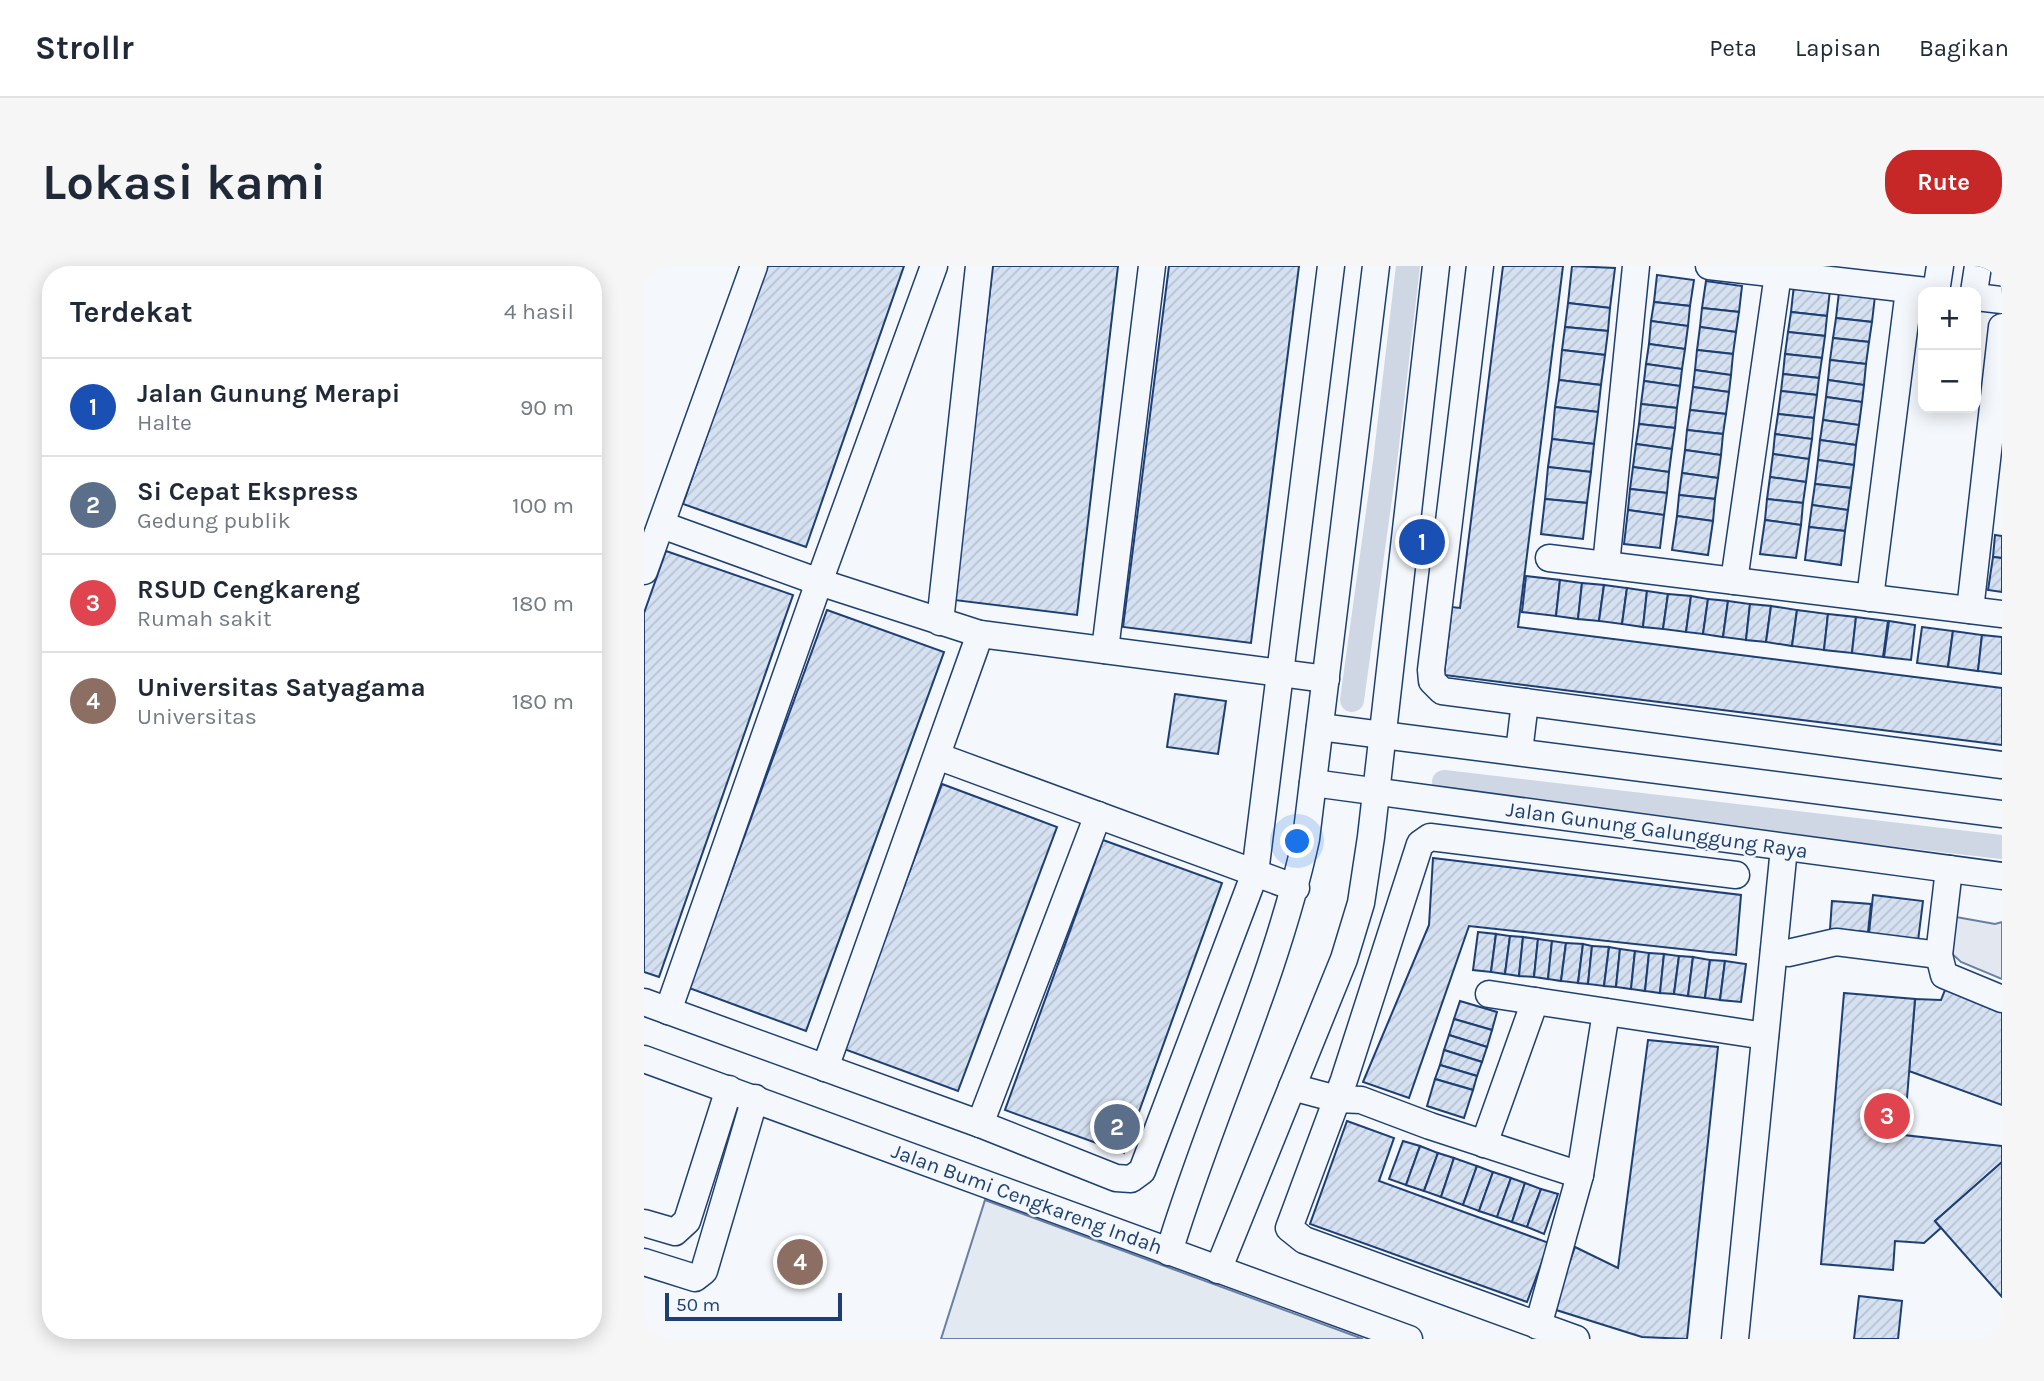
<!DOCTYPE html>
<html lang="id">
<head>
<meta charset="utf-8">
<style>
  body { margin:0; font-family:Karla,sans-serif; background:#f6f6f7; color:#1f2937 }
  .controls { position:absolute; right:21px; top:21px; display:grid; overflow:hidden; border-radius:14px; box-shadow:0 4px 18px #0003 }
  .controls button { width:63px; height:63px; display:grid; place-items:center; padding:0; border:0; border-bottom:2px solid #e0e1e3; background:#fff; color:#1f2937; font:35px sans-serif }
  .scale { position:absolute; left:21px; bottom:18px; width:177px; box-sizing:border-box; padding-left:7px; border:4px solid #1d3f73; border-top:0; font-size:19px; line-height:24px; white-space:nowrap; color:#1d3f73; -webkit-text-stroke:5px #f4f7fb; paint-order:stroke }
  .you { position:absolute; left:654px; top:576px; width:24px; height:24px; margin:-18px; border:5px solid #fff; border-radius:50%; background:#1a73e8; box-shadow:0 0 0 10px #1a73e833 }
  .badge { display:grid; place-items:center; width:46px; height:46px; border-radius:50%; background:#c62828; color:#fff; font-size:23px; font-weight:700 }
  .pin { position:absolute; translate:-50% -50%; border:4px solid #fff; box-shadow:0 2px 7px #0006 }
  .list { margin:0; padding:0; list-style:none }
  h2 { display:flex; justify-content:space-between; align-items:center; height:91px; margin:0; padding:0 28px; font-size:30px }
  h2 small { font-size:23px; font-weight:400; color:#747a83 }
  .list li { display:grid; grid-template-columns:46px 1fr auto; gap:21px; align-items:center; box-sizing:border-box; height:98px; padding:0 28px; border-top:2px solid #e0e1e3 }
  .list b { display:block; font-size:26px; white-space:nowrap }
  .list p { margin:0; font-size:23px; white-space:nowrap; color:#747a83 }
  .list em { font-size:23px; font-style:normal; color:#747a83 }
  .map { position:relative; flex:none; width:1358px; height:1073px; overflow:hidden; border-radius:28px }
  header { display:flex; align-items:center; gap:42px; box-sizing:border-box; height:98px; padding:0 35px; background:#fff; border-bottom:2px solid #e0e1e3 }
  header strong { font-size:33px }
  nav { display:flex; gap:38px; margin-inline-start:auto; font-size:24px }
  .intro { display:flex; align-items:center; justify-content:space-between; box-sizing:border-box; height:168px; padding:0 42px }
  h1 { margin:0; font-size:49px }
  .button { padding:18px 32px; border-radius:28px; background:#c62828; color:#fff; font-size:24px; font-weight:700 }
  main { display:flex; gap:42px; padding:0 42px }
  aside { flex:1; background:#fff; border-radius:28px; box-shadow:0 4px 18px #0003 }
  .map>svg:first-child { display:block }
  .grass { fill:#e3e9f0; stroke:#687fa3; stroke-width:2 }
  .parking { fill:#e3e8f0; stroke:#687fa3; stroke-width:2 }
  .lines { fill:none; stroke-linecap:round; stroke-linejoin:round }
  .canal { stroke:#cfd7e4; stroke-width:24 }
  .building { fill:url(#building-hatch); stroke:#1d3f73; stroke-width:2 }
  .minor-casing { stroke:#1d3f73; stroke-width:29 }
  .minor { stroke:#f4f7fb; stroke-width:26 }
  .labels { text-anchor:middle; stroke-width:5; stroke-linejoin:round; paint-order:stroke }
  .street-label { font-size:21px; fill:#1d3f73; stroke:#f4f7fb }
</style>
</head>
<body>
<header>
<strong>Strollr</strong>
<nav><a>Peta</a><a>Lapisan</a><a>Bagikan</a></nav>
</header>
<div class="intro"><h1>Lokasi kami</h1><a class="button">Rute</a></div>
<main>
<aside>
<h2>Terdekat<small>4 hasil</small></h2>
<ul class="list">
<li><span class="badge" style="background:#1a4fb4">1</span><div><b>Jalan Gunung Merapi</b><p>Halte</p></div><em>90 m</em></li>
<li><span class="badge" style="background:#5c6f8a">2</span><div><b>Si Cepat Ekspress</b><p>Gedung publik</p></div><em>100 m</em></li>
<li><span class="badge" style="background:#e0444e">3</span><div><b>RSUD Cengkareng</b><p>Rumah sakit</p></div><em>180 m</em></li>
<li><span class="badge" style="background:#8d6e63">4</span><div><b>Universitas Satyagama</b><p>Universitas</p></div><em>180 m</em></li>
</ul>
</aside>
<div class="map">
<svg width="1358" height="1073" viewBox="0 0 1358 1073">
  <defs>
    <pattern id="building-hatch" width="6" height="6" patternUnits="userSpaceOnUse" patternTransform="scale(1.75)"><rect width="6" height="6" fill="#d5e0f0"/><path d="M-1 1l2-2M0 6l6-6M5 7l2-2" fill="none" stroke="#b6c1d1"/></pattern>
  </defs>
  <rect width="100%" height="100%" fill="#f4f7fb"/>
  <path class="grass" d="M 341,934 L 719,1073 L 297,1073 Z"/>
  <path class="parking" d="M 1312,651 L 1351,658 L 1358,656 L 1358,713 L 1317,696 L 1305,685 Z"/>
  <g class="lines">
    <g class="canal">
      <path d="M 708,434 L 741,196 L 764,0"/>
      <path d="M 800,516 L 1358,581"/>
    </g>
  </g>
  <g class="building">
    <path d="M 122,0 L 260,0 L 162,281 L 39,238 Z"/>
    <path d="M 349,0 L 474,0 L 433,349 L 310,334 Z"/>
    <path d="M 525,0 L 655,0 L 607,377 L 479,361 Z"/>
    <path d="M 859,0 L 919,0 L 874,361 L 1358,422 L 1358,479 L 800,409 L 808,341 L 816,342 Z"/>
    <path d="M 928,0 L 971,2 L 966,42 L 924,37 Z"/>
    <path d="M 1013,9 L 1050,14 L 1046,40 L 1010,36 Z"/>
    <path d="M 1062,15 L 1098,20 L 1095,46 L 1058,42 Z"/>
    <path d="M 1150,19 L 1186,24 L 1183,50 L 1147,46 Z"/>
    <path d="M 1195,26 L 1231,30 L 1228,56 L 1192,52 Z"/>
    <path d="M 1010,36 L 1046,40 L 1044,60 L 1007,55 Z"/>
    <path d="M 924,37 L 966,42 L 964,65 L 921,61 Z"/>
    <path d="M 1058,42 L 1095,46 L 1092,66 L 1056,61 Z"/>
    <path d="M 1147,46 L 1183,50 L 1181,70 L 1144,66 Z"/>
    <path d="M 1192,52 L 1228,56 L 1225,76 L 1189,72 Z"/>
    <path d="M 1007,55 L 1044,60 L 1041,83 L 1005,78 Z"/>
    <path d="M 921,61 L 964,65 L 961,89 L 918,84 Z"/>
    <path d="M 1056,61 L 1092,66 L 1089,88 L 1053,84 Z"/>
    <path d="M 1144,66 L 1181,70 L 1178,92 L 1141,88 Z"/>
    <path d="M 1189,72 L 1225,76 L 1222,98 L 1186,94 Z"/>
    <path d="M 1005,78 L 1041,83 L 1038,103 L 1002,98 Z"/>
    <path d="M 918,84 L 961,89 L 957,119 L 915,114 Z"/>
    <path d="M 1053,84 L 1089,88 L 1087,109 L 1051,104 Z"/>
    <path d="M 1141,88 L 1178,92 L 1175,112 L 1139,108 Z"/>
    <path d="M 1186,94 L 1222,98 L 1220,119 L 1184,114 Z"/>
    <path d="M 1002,98 L 1038,103 L 1036,120 L 1000,115 Z"/>
    <path d="M 1051,104 L 1087,109 L 1085,126 L 1049,121 Z"/>
    <path d="M 1139,108 L 1175,112 L 1173,129 L 1137,125 Z"/>
    <path d="M 915,114 L 957,119 L 954,146 L 911,141 Z"/>
    <path d="M 1184,114 L 1220,119 L 1218,136 L 1182,131 Z"/>
    <path d="M 1000,115 L 1036,120 L 1033,142 L 997,138 Z"/>
    <path d="M 1049,121 L 1085,126 L 1082,148 L 1046,144 Z"/>
    <path d="M 1137,125 L 1173,129 L 1170,152 L 1134,148 Z"/>
    <path d="M 1182,131 L 1218,136 L 1215,159 L 1179,154 Z"/>
    <path d="M 997,138 L 1033,142 L 1031,162 L 995,158 Z"/>
    <path d="M 911,141 L 954,146 L 950,178 L 908,173 Z"/>
    <path d="M 1046,144 L 1082,148 L 1079,168 L 1043,164 Z"/>
    <path d="M 1134,148 L 1170,152 L 1168,173 L 1131,168 Z"/>
    <path d="M 1179,154 L 1215,159 L 1212,179 L 1176,174 Z"/>
    <path d="M 995,158 L 1031,162 L 1028,183 L 992,178 Z"/>
    <path d="M 1043,164 L 1079,168 L 1077,189 L 1041,184 Z"/>
    <path d="M 1131,168 L 1168,173 L 1165,193 L 1129,188 Z"/>
    <path d="M 908,173 L 950,178 L 947,206 L 904,201 Z"/>
    <path d="M 1176,174 L 1212,179 L 1210,199 L 1174,194 Z"/>
    <path d="M 992,178 L 1028,183 L 1025,206 L 989,201 Z"/>
    <path d="M 1041,184 L 1077,189 L 1074,212 L 1038,207 Z"/>
    <path d="M 1129,188 L 1165,193 L 1162,216 L 1126,211 Z"/>
    <path d="M 1174,194 L 1210,199 L 1207,222 L 1171,218 Z"/>
    <path d="M 904,201 L 947,206 L 943,237 L 901,233 Z"/>
    <path d="M 989,201 L 1025,206 L 1023,227 L 986,223 Z"/>
    <path d="M 1038,207 L 1074,212 L 1071,233 L 1035,229 Z"/>
    <path d="M 1126,211 L 1162,216 L 1159,237 L 1123,233 Z"/>
    <path d="M 1171,218 L 1207,222 L 1204,244 L 1168,239 Z"/>
    <path d="M 986,223 L 1023,227 L 1020,249 L 984,244 Z"/>
    <path d="M 1035,229 L 1071,233 L 1069,255 L 1033,250 Z"/>
    <path d="M 901,233 L 943,237 L 939,273 L 897,268 Z"/>
    <path d="M 1123,233 L 1159,237 L 1157,259 L 1121,254 Z"/>
    <path d="M 1168,239 L 1204,244 L 1201,265 L 1165,261 Z"/>
    <path d="M 984,244 L 1020,249 L 1016,282 L 980,278 Z"/>
    <path d="M 1033,250 L 1069,255 L 1064,289 L 1028,284 Z"/>
    <path d="M 1121,254 L 1157,259 L 1152,292 L 1116,288 Z"/>
    <path d="M 1165,261 L 1201,265 L 1197,299 L 1161,294 Z"/>
    <path d="M 1351,269 L 1358,270 L 1358,292 L 1349,291 Z"/>
    <path d="M 22,285 L 149,329 L 15,711 L 0,706 L 0,347 Z"/>
    <path d="M 1349,291 L 1358,292 L 1358,326 L 1344,324 Z"/>
    <path d="M 882,310 L 916,314 L 912,350 L 878,346 Z"/>
    <path d="M 916,314 L 938,317 L 934,353 L 912,350 Z"/>
    <path d="M 938,317 L 960,319 L 955,355 L 934,353 Z"/>
    <path d="M 960,319 L 983,322 L 978,358 L 955,355 Z"/>
    <path d="M 983,322 L 1003,325 L 999,361 L 978,358 Z"/>
    <path d="M 1003,325 L 1024,328 L 1019,363 L 999,361 Z"/>
    <path d="M 1024,328 L 1047,330 L 1042,366 L 1019,363 Z"/>
    <path d="M 1047,330 L 1064,333 L 1059,368 L 1042,366 Z"/>
    <path d="M 1064,333 L 1084,335 L 1079,371 L 1059,368 Z"/>
    <path d="M 1084,335 L 1106,338 L 1102,374 L 1079,371 Z"/>
    <path d="M 1106,338 L 1127,340 L 1122,376 L 1102,374 Z"/>
    <path d="M 1127,340 L 1153,344 L 1148,380 L 1122,376 Z"/>
    <path d="M 183,344 L 300,386 L 162,765 L 45,722 Z"/>
    <path d="M 1153,344 L 1184,348 L 1180,384 L 1148,380 Z"/>
    <path d="M 1184,348 L 1212,351 L 1208,387 L 1180,384 Z"/>
    <path d="M 1212,351 L 1244,355 L 1239,391 L 1208,387 Z"/>
    <path d="M 1245,355 L 1271,359 L 1267,394 L 1240,391 Z"/>
    <path d="M 1278,361 L 1309,365 L 1304,401 L 1273,397 Z"/>
    <path d="M 1309,365 L 1338,369 L 1334,405 L 1304,401 Z"/>
    <path d="M 1338,369 L 1358,371 L 1358,408 L 1334,405 Z"/>
    <path d="M 531,428 L 582,435 L 574,488 L 523,481 Z"/>
    <path d="M 298,518 L 413,561 L 314,825 L 200,783 Z"/>
    <path d="M 459,574 L 578,617 L 480,887 L 361,844 Z"/>
    <path d="M 789,592 L 1097,629 L 1092,689 L 825,660 L 765,832 L 719,816 L 785,659 Z"/>
    <path d="M 1229,629 L 1279,635 L 1273,683 L 1224,677 Z"/>
    <path d="M 1188,635 L 1227,638 L 1224,666 L 1186,663 Z"/>
    <path d="M 834,666 L 852,668 L 847,706 L 829,704 Z"/>
    <path d="M 852,668 L 866,670 L 861,708 L 847,706 Z"/>
    <path d="M 866,670 L 879,671 L 875,710 L 861,708 Z"/>
    <path d="M 879,671 L 894,673 L 890,711 L 875,710 Z"/>
    <path d="M 894,673 L 908,675 L 904,713 L 890,711 Z"/>
    <path d="M 908,675 L 922,677 L 917,715 L 904,713 Z"/>
    <path d="M 922,677 L 939,678 L 934,717 L 917,715 Z"/>
    <path d="M 939,678 L 948,680 L 944,718 L 934,717 Z"/>
    <path d="M 948,680 L 965,681 L 960,720 L 944,718 Z"/>
    <path d="M 965,681 L 976,683 L 972,721 L 960,720 Z"/>
    <path d="M 976,683 L 991,685 L 987,723 L 972,721 Z"/>
    <path d="M 991,685 L 1005,687 L 1001,725 L 987,723 Z"/>
    <path d="M 1005,687 L 1020,688 L 1016,727 L 1001,725 Z"/>
    <path d="M 1020,688 L 1035,690 L 1030,728 L 1016,727 Z"/>
    <path d="M 1035,690 L 1049,691 L 1044,730 L 1030,728 Z"/>
    <path d="M 1049,691 L 1066,694 L 1061,732 L 1044,730 Z"/>
    <path d="M 1066,694 L 1081,695 L 1076,734 L 1061,732 Z"/>
    <path d="M 1081,695 L 1102,698 L 1097,736 L 1076,734 Z"/>
    <path d="M 1303,719 L 1358,741 L 1358,839 L 1265,805 L 1271,733 L 1297,734 Z"/>
    <path d="M 1200,727 L 1271,733 L 1260,869 L 1358,880 L 1358,896 L 1291,955 L 1297,962 L 1280,977 L 1251,975 L 1249,1004 L 1177,998 Z"/>
    <path d="M 816,735 L 853,746 L 848,764 L 810,753 Z"/>
    <path d="M 810,753 L 848,764 L 843,781 L 805,769 Z"/>
    <path d="M 805,769 L 843,781 L 838,796 L 800,784 Z"/>
    <path d="M 1004,774 L 1074,781 L 1043,1073 L 998,1071 L 909,1043 L 931,981 L 974,1002 Z"/>
    <path d="M 800,784 L 838,796 L 833,810 L 796,799 Z"/>
    <path d="M 796,799 L 833,810 L 829,824 L 791,813 Z"/>
    <path d="M 791,813 L 829,824 L 820,852 L 783,840 Z"/>
    <path d="M 703,855 L 750,872 L 735,915 L 905,977 L 883,1036 L 666,958 Z"/>
    <path d="M 759,875 L 776,880 L 762,919 L 745,913 Z"/>
    <path d="M 776,880 L 794,887 L 780,925 L 762,919 Z"/>
    <path d="M 794,887 L 810,892 L 797,931 L 780,925 Z"/>
    <path d="M 810,892 L 833,900 L 819,939 L 797,931 Z"/>
    <path d="M 1358,896 L 1358,1031 L 1291,955 Z"/>
    <path d="M 833,900 L 849,906 L 835,945 L 819,939 Z"/>
    <path d="M 849,906 L 867,912 L 853,951 L 835,945 Z"/>
    <path d="M 867,912 L 881,917 L 868,956 L 853,951 Z"/>
    <path d="M 881,917 L 897,923 L 883,961 L 868,956 Z"/>
    <path d="M 897,923 L 914,928 L 900,968 L 883,961 Z"/>
    <path d="M 1215,1030 L 1258,1035 L 1254,1073 L 1210,1073 Z"/>
  </g>
  <g class="lines">
    <defs>
      <g id="minor">
        <path d="M 836,0 L 787,404 L 788,415 L 798,425 L 1358,499"/>
        <path d="M 1065,0 L 1291,26"/>
        <path d="M 1292,26 L 1296,0"/>
        <path d="M 1330,26 L 1334,0"/>
        <path d="M 1332,31 L 1358,34"/>
        <path d="M 18,259 L 175,316 L 336,368 L 682,413"/>
        <path d="M 905,292 L 1358,348"/>
        <path d="M 962,299 L 992,0"/>
        <path d="M 0,305 L 110,0"/>
        <path d="M 1090,315 L 1134,8"/>
        <path d="M 1226,332 L 1265,24"/>
        <path d="M 1326,344 L 1358,61"/>
        <path d="M 296,356 L 335,0"/>
        <path d="M 461,384 L 508,0"/>
        <path d="M 676,461 L 1358,548"/>
        <path d="M 875,486 L 881,436"/>
        <path d="M 293,490 L 652,622"/>
        <path d="M 669,517 L 1358,610"/>
        <path d="M 1305,603 L 1295,689 L 1300,709 L 1358,733"/>
        <path d="M 1130,685 L 1144,687 L 1192,676 L 1295,689"/>
        <path d="M 845,728 L 1121,770"/>
        <path d="M 0,736 L 336,858 L 472,912 L 487,913 L 498,905 L 611,607 L 687,0"/>
        <path d="M 24,745 L 175,316 L 290,0"/>
        <path d="M 0,793 L 765,1073"/>
        <path d="M 181,802 L 336,368"/>
        <path d="M 648,821 L 693,833 L 717,834 L 786,860 L 936,909"/>
        <path d="M 336,858 L 454,549"/>
        <path d="M 840,878 L 891,735"/>
        <path d="M 0,957 L 31,966 L 43,955 L 85,823"/>
        <path d="M 525,986 C 567,847 631,715 662,573 L 732,0"/>
        <path d="M 0,996 L 51,1012 L 60,1005 L 111,832"/>
        <path d="M 574,1004 L 700,693 L 717,637 L 727,571 L 792,0"/>
        <path d="M 894,1060 L 936,909 L 962,746"/>
        <path d="M 932,1073 L 660,974 L 645,962 L 700,814 L 776,578 L 786,571 L 1092,609"/>
        <path d="M 1091,1073 L 1140,582"/>
      </g>
    </defs>
    <use href="#minor" class="minor-casing"/>
    <use href="#minor" class="minor"/>
  </g>
  <g class="labels">
    <g class="street-label">
      <text transform="translate(1013 564) rotate(8)" y="7">Jalan Gunung Galunggung Raya</text>
      <text transform="translate(383 933) rotate(20)" y="7">Jalan Bumi Cengkareng Indah</text>
    </g>
  </g>
</svg>
<div class="controls">
<button>+</button>
<button>−</button>
</div>
<div class="scale">50 m</div>
<div class="you"></div>
<div class="pin badge" style="left:778px;top:276px;background:#1a4fb4">1</div>
<div class="pin badge" style="left:473px;top:861px;background:#5c6f8a">2</div>
<div class="pin badge" style="left:1243px;top:850px;background:#e0444e">3</div>
<div class="pin badge" style="left:156px;top:996px;background:#8d6e63">4</div>
</div>
</main>
</body>
</html>
